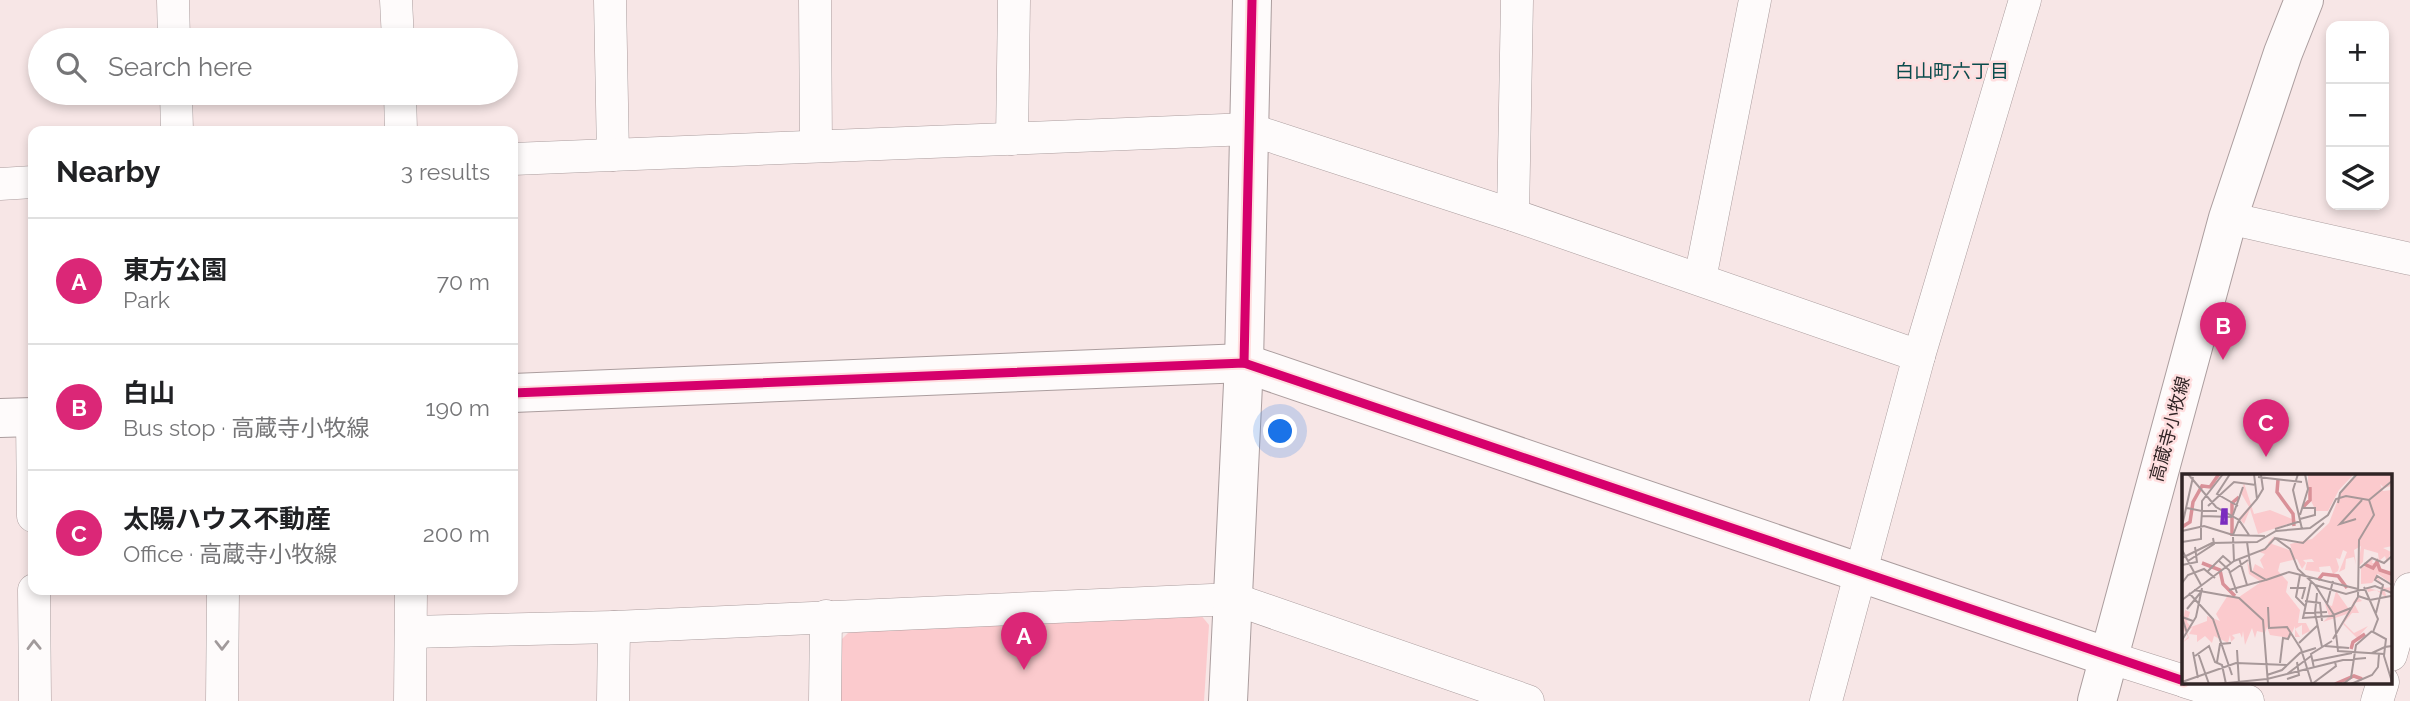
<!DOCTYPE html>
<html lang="en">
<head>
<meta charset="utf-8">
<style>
  body { margin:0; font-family:Raleway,"Noto Sans JP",sans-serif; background:#f6f6f6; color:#202124 }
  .controls { position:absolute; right:21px; top:21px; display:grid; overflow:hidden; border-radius:14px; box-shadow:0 4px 10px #0003 }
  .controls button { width:63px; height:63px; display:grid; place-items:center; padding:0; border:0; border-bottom:2px solid #e0e0e0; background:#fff; color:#202124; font:35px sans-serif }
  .you { position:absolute; left:1281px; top:432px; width:24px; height:24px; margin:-18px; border:5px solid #fff; border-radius:50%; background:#1a73e8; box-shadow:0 0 0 10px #1a73e833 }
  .badge { display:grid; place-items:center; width:46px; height:46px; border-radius:50%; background:#db2777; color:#fff; font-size:23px; font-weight:700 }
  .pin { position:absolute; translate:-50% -58px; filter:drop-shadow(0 2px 4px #0008) }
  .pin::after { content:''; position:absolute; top:37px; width:24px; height:21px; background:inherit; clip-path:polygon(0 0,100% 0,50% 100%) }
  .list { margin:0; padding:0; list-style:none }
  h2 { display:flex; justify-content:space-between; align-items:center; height:91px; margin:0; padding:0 28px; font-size:30px }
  h2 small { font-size:23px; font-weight:400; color:#757577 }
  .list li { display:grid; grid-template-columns:46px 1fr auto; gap:21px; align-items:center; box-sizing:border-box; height:126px; padding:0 28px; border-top:2px solid #e0e0e0 }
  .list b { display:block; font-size:26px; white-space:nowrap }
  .list p { margin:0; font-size:23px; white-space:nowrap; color:#757577 }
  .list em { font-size:23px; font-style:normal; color:#757577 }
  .icon { flex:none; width:38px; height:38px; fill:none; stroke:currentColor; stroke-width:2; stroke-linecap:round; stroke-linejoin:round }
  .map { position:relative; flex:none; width:2410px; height:701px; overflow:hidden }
  .search { position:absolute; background:#fff; box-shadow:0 4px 10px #0003; left:28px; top:28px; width:490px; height:77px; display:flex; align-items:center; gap:18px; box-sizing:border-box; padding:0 24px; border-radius:38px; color:#757577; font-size:26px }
  .panel { position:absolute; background:#fff; box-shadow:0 4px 10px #0003; left:28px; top:126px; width:490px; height:469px; border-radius:14px }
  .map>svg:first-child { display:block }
  .green { fill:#fbcacd }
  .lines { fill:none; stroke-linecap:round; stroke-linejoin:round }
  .street-casing { stroke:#ab9d9e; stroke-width:33 }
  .secondary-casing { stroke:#ab9d9e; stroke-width:40 }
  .street { stroke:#fefbfb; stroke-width:32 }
  .secondary { stroke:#fefbfb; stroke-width:38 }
  .cycleway-casing { stroke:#ffdedf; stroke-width:13 }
  .cycleway { stroke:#d6006c; stroke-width:9 }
  .oneway { stroke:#a19a9b }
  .labels { text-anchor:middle; stroke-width:5; stroke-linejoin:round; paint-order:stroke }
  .street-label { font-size:18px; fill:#302425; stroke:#ffdedf }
  .neighbourhood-label { font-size:19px; fill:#0a4b4c; stroke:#ffdedf }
  .inset-river { fill:none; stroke:#d99198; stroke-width:3.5 }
  .inset-road { fill:none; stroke:#a79899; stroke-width:2 }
  .view { fill:#7b2cbf; fill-opacity:0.15; stroke:#7b2cbf; stroke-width:3.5 }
  .inset-edge { fill:none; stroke:#302425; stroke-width:3.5 }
</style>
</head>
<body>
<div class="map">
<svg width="2410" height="701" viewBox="0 0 2410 701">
  <rect width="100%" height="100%" fill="#f7e6e6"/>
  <path class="green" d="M 1200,614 L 1209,625 L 1204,701 L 841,701 L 841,640 L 851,630 Z"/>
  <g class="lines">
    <defs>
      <g id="street">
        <path d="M 173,0 L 174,40"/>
        <path d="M 396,0 L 398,40"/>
        <path d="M 610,0 L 613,155"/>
        <path d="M 815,0 L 816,145"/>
        <path d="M 176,93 L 177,131"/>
        <path d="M 400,93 L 401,131"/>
        <path d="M 1012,139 L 1014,0"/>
        <path d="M 513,159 L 1249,129 L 1513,215 L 1919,356"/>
        <path d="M 0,184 L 33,182"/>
        <path d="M 1513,215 L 1517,0"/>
        <path d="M 2228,218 L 2410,259"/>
        <path d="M 1700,279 L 1755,0"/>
        <path d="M 32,417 L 33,516"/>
        <path d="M 34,590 L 35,701"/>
        <path d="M 411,632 L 614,627 L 1234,599 L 1528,701"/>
        <path d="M 2391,655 L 2410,589"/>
        <path d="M 2108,657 L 2184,681"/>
        <path d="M 2186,682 L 2248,701"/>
        <path d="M 222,701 L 223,590"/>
        <path d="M 410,701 L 411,590"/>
        <path d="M 613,701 L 614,627"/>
        <path d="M 825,701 L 826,616"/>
        <path d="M 1826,701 L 1919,356 L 2025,0"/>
        <path d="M 2377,701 L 2383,682"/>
      </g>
      <g id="secondary">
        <path d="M 513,393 L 1244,363 L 2108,657"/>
        <path d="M 0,418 L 33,417"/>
        <path d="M 1228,701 L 1244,363 L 1252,0"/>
        <path d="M 2097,701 L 2228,218 L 2283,53 L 2304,0"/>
      </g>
    </defs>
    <use href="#street" class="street-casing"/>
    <use href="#secondary" class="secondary-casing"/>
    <use href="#street" class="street"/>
    <use href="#secondary" class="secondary"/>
    <defs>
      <g id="cycleway">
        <path d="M 1244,363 L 1252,0"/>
        <path d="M 513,393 L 1244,363 L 2184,681"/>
      </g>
    </defs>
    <use href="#cycleway" class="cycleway-casing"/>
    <use href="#cycleway" class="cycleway"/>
  </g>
  <defs><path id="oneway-chevron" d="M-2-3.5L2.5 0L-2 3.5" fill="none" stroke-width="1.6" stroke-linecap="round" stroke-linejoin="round" transform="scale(1.75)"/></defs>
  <g class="oneway">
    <use href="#oneway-chevron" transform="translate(34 645) rotate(-91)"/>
    <use href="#oneway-chevron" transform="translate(222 645) rotate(90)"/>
  </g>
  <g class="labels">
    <g class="street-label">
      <text transform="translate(2170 429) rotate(-75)" y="6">高蔵寺小牧線</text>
    </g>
    <g class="neighbourhood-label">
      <text x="1952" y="78">白山町六丁目</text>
    </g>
  </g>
  <g transform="translate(2182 474)">
    <rect width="210" height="210" fill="#f7e6e6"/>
    <path d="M 126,0 L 172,0 L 157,16 L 146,37 L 134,37 L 126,21 L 130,13 L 126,14 ZM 175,0 L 210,0 L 209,12 L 202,14 L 198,10 L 201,17 L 210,16 L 210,72 L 201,74 L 209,78 L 205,88 L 203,82 L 197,87 L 196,79 L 182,75 L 181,88 L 176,93 L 179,72 L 172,76 L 174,91 L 172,83 L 164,85 L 163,95 L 157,98 L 165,78 L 161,76 L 158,85 L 154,84 L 157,93 L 156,97 L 151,100 L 148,92 L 137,93 L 138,98 L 123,96 L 125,88 L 132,88 L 130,85 L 121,86 L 124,89 L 120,95 L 115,85 L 98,89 L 96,97 L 106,108 L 104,118 L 118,136 L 116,149 L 124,149 L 128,157 L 120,161 L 120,151 L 113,155 L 118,163 L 113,163 L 113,152 L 108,164 L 88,161 L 85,153 L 83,159 L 75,157 L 73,164 L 70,154 L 63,171 L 61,157 L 60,164 L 58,159 L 50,161 L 53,164 L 49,168 L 48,161 L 46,169 L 32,162 L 30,169 L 23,162 L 15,168 L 15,161 L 7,160 L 11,153 L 5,158 L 7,164 L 0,169 L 6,163 L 0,153 L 3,136 L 8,138 L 5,148 L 9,153 L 25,147 L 25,142 L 38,147 L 34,140 L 46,121 L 57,123 L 79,108 L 67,100 L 65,87 L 70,98 L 73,90 L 82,95 L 78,86 L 83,80 L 77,78 L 88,72 L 86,69 L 92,62 L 90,70 L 110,77 L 108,70 L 130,65 L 147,49 L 158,20 ZM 62,9 L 72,40 L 88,36 L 115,47 L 76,60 L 68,35 L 62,50 L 57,44 L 67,33 L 59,19 ZM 191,85 L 190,89 L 195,89 L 197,96 L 207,98 L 210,93 L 210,110 L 196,100 L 194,101 L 203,114 L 210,113 L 208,117 L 202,115 L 205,124 L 194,116 L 186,118 L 184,113 L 200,118 L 201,111 L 194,104 L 190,109 L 179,110 L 179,92 L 185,93 L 184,88 ZM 154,117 L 169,138 L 171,128 L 176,123 L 180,127 L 172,129 L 177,139 L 170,139 L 162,149 L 172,159 L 186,152 L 175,164 L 161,150 L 165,140 L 141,148 L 147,142 L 143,130 L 150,132 Z" fill="#fbcacd"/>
    <path class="inset-river" d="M 96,6 L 95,18 L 111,40 L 112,52M 121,33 L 128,26 L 128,13M 0,53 L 8,48 L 11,28 L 20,12 L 28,13 L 37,0M 50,62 L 50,29 L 57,23M 20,89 L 38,96 L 41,110 L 53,122M 182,90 L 191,94 L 195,88 L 198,96 L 210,100M 136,106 L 141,100 L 156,102 L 165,114M 169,175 L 171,168 L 183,160M 153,210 L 172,202 L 180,205"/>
    <path class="inset-road" d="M 6,0 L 34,33 L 57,46 L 51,61M 48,0 L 35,20 L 56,32M 116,0 L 111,16 L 120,55M 76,3 L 120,8M 75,25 L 81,15 L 79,1M 187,26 L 210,7M 156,29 L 158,19 L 175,0M 26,32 L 52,8 L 74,11M 5,34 L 20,37 L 19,52M 35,37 L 20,37 L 20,27 L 41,0M 51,41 L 61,13M 118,41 L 126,15 L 123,0M 20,42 L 50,43M 118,45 L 133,41 L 133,34 L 121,34M 174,45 L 158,50 L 180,26M 0,52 L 11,3M 93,55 L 119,47M 0,57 L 22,52 L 51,61M 51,61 L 83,62M 67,61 L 57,46 L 75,25 L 72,0M 51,63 L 52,87 L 83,75 L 93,64 L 108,75 L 116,95 L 133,111 L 152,141 L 156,177 L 202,180M 93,64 L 121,69 L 142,49M 0,68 L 19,65 L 19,53M 0,76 L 19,111M 0,84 L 30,69 L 75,68 L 94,57 L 128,54 L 146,41 L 154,25 L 164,22 L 187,26M 57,84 L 65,111M 36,86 L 47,96 L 55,119M 6,87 L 32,70 L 31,64M 0,91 L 15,88 L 13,73M 178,94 L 190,84 L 202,89 L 210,82M 26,97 L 41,82 L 49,89M 47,99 L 66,86M 118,101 L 114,123 L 123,132M 84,106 L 107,98 L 176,115M 129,107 L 121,144 L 149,142 L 169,134M 0,109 L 6,101 L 22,95 L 33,104M 133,111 L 164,120 L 193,112 L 210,119M 182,113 L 196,145 L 191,158 L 204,165 L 203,173 L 190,179M 108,114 L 123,114 L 120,125M 12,116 L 57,124 L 81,146 L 86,210M 47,116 L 84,106 L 69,97 L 65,68M 7,119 L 31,145 L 50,201M 135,119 L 133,139 L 140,173M 176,122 L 188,126 L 209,122M 0,126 L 52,87M 123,127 L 138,129 L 140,147M 145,130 L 151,107M 86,133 L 87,154 L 105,153 L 119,175M 5,135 L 19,118M 123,139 L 145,138M 194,139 L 201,111 L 193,106 L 195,102 L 210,111M 5,159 L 0,143 L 11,147M 151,165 L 176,123 L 177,66 L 192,41 L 187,26M 0,166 L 14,143 L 20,114M 117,169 L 136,151M 143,172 L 167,174M 210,172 L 203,173 L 202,182 L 210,208M 119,175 L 130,210M 55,176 L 57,209M 11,178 L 16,204M 16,179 L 27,210M 13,182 L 27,172 L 33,188 L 40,191 L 44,210M 130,187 L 170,179M 35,188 L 38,170 L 49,169M 98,189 L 101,164 L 106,165 L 109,158M 154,192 L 153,188 L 161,186 L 184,184M 132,194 L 129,180 L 150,167M 105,200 L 129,182M 85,201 L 100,196 L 118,179 L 134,174M 105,205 L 117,201 L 115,188M 0,208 L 54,189 L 105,191M 35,210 L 85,205 L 153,188M 130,210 L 154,192 L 153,188M 161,210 L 169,204 L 174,171 L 190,157M 169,210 L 190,201 L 196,193 L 197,180"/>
    <path class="view" d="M 41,36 L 44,36 L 44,49 L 40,49 Z"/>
    <rect width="210" height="210" class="inset-edge"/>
  </g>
</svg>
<div class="controls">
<button>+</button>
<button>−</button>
<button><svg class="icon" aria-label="layers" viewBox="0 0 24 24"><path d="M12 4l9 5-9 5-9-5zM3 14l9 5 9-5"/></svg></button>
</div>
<div class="you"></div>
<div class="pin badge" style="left:1024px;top:670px">A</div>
<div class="pin badge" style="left:2223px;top:360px">B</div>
<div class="pin badge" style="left:2266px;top:457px">C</div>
<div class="search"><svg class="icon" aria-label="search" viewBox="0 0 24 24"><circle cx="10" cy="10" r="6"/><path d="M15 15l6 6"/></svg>Search here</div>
<section class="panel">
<h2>Nearby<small>3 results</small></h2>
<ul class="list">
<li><span class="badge">A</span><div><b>東方公園</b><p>Park</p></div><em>70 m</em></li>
<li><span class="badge">B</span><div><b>白山</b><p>Bus stop · 高蔵寺小牧線</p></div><em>190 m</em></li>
<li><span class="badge">C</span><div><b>太陽ハウス不動産</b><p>Office · 高蔵寺小牧線</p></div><em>200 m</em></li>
</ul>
</section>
</div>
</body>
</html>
